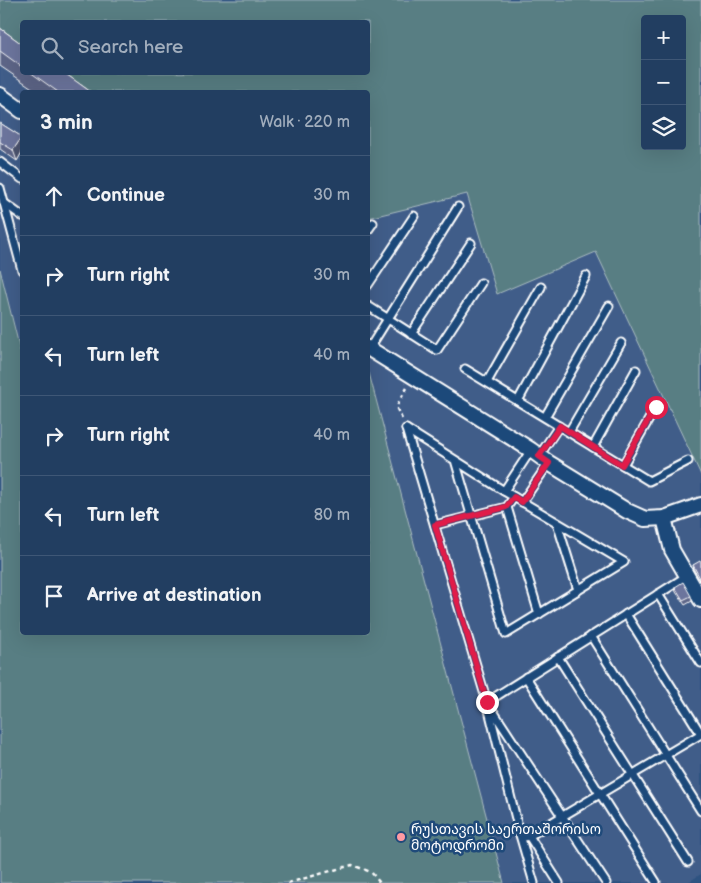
<!DOCTYPE html>
<html lang="en">
<head>
<meta charset="utf-8">
<style>
  body { margin:0; font-family:"Balsamiq Sans","Noto Sans Georgian",sans-serif; background:#2a4567; color:#f1f3f6 }
  .controls { position:absolute; right:15px; top:15px; display:grid; overflow:hidden; border-radius:5px; box-shadow:0 5px 20px #0002 }
  .controls button { width:45px; height:45px; display:grid; place-items:center; padding:0; border:0; border-bottom:1px solid #3f5776; background:#223e61; color:#f1f3f6; font:25px sans-serif }
  .stop { position:absolute; width:15px; height:15px; margin:-11px; border:4px solid #e11d48; border-radius:50%; background:#fff }
  .stop.end { background:#e11d48; border-color:#fff; box-shadow:0 1px 5px #0008 }
  .list { margin:0; padding:0; list-style:none }
  h2 { display:flex; justify-content:space-between; align-items:center; height:65px; margin:0; padding:0 20px; font-size:21px }
  h2 small { font-size:16px; font-weight:400; color:#a2aebd }
  .list li { display:grid; grid-template-columns:32px 1fr auto; gap:15px; align-items:center; box-sizing:border-box; height:80px; padding:0 20px; border-top:1px solid #3f5776 }
  .list b { display:block; font-size:19px; white-space:nowrap }
  .list em { font-size:16px; font-style:normal; color:#a2aebd }
  .icon { flex:none; width:28px; height:28px; fill:none; stroke:currentColor; stroke-width:2; stroke-linecap:round; stroke-linejoin:round }
  .map { position:relative; flex:none; width:701px; height:883px; overflow:hidden }
  .search { position:absolute; background:#223e61; box-shadow:0 5px 20px #0002; left:20px; top:20px; width:350px; height:55px; display:flex; align-items:center; gap:12px; box-sizing:border-box; padding:0 18px; border-radius:5px; color:#a2aebd; font-size:19px }
  .panel { position:absolute; background:#223e61; box-shadow:0 5px 20px #0002; left:20px; top:90px; width:350px; height:545px; border-radius:5px }
  .map>svg:first-child { display:block }
  .built { fill:#415d89 }
  .green { fill:#597e83; stroke:#acbec1; fill-rule:evenodd }
  .lines { fill:none; stroke-linecap:round; stroke-linejoin:round }
  .lane-casing { stroke:#fff; stroke-width:11 }
  .street-casing { stroke:#fff; stroke-width:18 }
  .path { stroke:#fff; stroke-width:2.5; stroke-dasharray:4 4; stroke-linecap:butt }
  .lane { stroke:#1f4a7a; stroke-width:7 }
  .street { stroke:#1f4a7a; stroke-width:14 }
  .wall { fill:#5d6587; stroke:#fff }
  .shaded-wall { fill:#4c526e; stroke:#fff }
  .building { fill:#6c759d; stroke:#fff }
  .route { stroke:#e11d48; stroke-width:6 }
  .poi-dot { fill:#ff9aa2; stroke:#1f4a7a; stroke-width:2 }
  .labels { text-anchor:middle; stroke-width:5; stroke-linejoin:round; paint-order:stroke }
  .poi-label { font-size:14px; fill:#fff; stroke:#1f4a7a; text-anchor:start }
</style>
</head>
<body>
<div class="map">
<svg width="701" height="883" viewBox="0 0 701 883">
  <rect width="100%" height="100%" fill="#2e5381"/>
  <filter id="ink" filterUnits="userSpaceOnUse"><feTurbulence type="fractalNoise" baseFrequency=".02" numOctaves="2"/><feDisplacementMap in="SourceGraphic" scale="10" xChannelSelector="R" yChannelSelector="G"/><feConvolveMatrix kernelMatrix="1 2 1 2 8 2 1 2 1" color-interpolation-filters="sRGB"/></filter>
  <g filter="url(#ink)">
    <g class="built">
      <path d="M 0,33 L 22,72 L 85,92 L 22,92 L 22,358 L 0,269 Z"/>
      <path d="M 467,194 L 497,294 L 596,252 L 701,475 L 701,874 L 687,883 L 504,883 L 368,372 L 368,218 Z"/>
    </g>
    <g class="green">
      <path d="M 0,0 L 701,0 L 701,475 L 596,252 L 497,294 L 467,194 L 368,218 L 368,92 L 85,92 L 56,73 L 368,72 L 368,22 L 22,22 L 22,49 L 0,33 ZM 645,19 L 682,19 L 682,146 L 645,146 Z"/>
      <path d="M 0,269 L 22,358 L 22,632 L 368,632 L 368,372 L 369,373 L 504,883 L 0,883 Z"/>
    </g>
    <g class="lines">
      <defs>
        <g id="lane">
          <path d="M 0,162 L 22,179"/>
          <path d="M 0,188 L 22,270"/>
          <path d="M 4,203 L 22,216"/>
          <path d="M 368,230 L 373,223"/>
          <path d="M 368,285 L 414,216"/>
          <path d="M 368,306 L 437,350 L 481,283"/>
          <path d="M 411,334 L 471,243"/>
          <path d="M 369,349 L 458,207"/>
          <path d="M 465,369 L 649,481 L 688,461"/>
          <path d="M 487,382 L 541,287"/>
          <path d="M 518,401 L 586,276"/>
          <path d="M 545,417 L 609,306"/>
          <path d="M 406,429 L 487,702 L 520,835 L 524,837 L 529,836 L 701,734"/>
          <path d="M 406,429 L 504,491 L 624,562 L 506,634 L 455,460"/>
          <path d="M 569,432 L 621,343"/>
          <path d="M 593,447 L 636,370"/>
          <path d="M 539,456 L 559,426"/>
          <path d="M 623,465 L 656,407"/>
          <path d="M 504,491 L 531,450"/>
          <path d="M 522,502 L 549,463"/>
          <path d="M 507,507 L 539,614"/>
          <path d="M 557,523 L 578,590"/>
          <path d="M 435,525 L 507,507 L 514,497"/>
          <path d="M 658,594 L 701,663"/>
          <path d="M 626,614 L 701,734"/>
          <path d="M 591,636 L 701,811"/>
          <path d="M 558,657 L 688,862"/>
          <path d="M 526,677 L 656,882"/>
          <path d="M 520,835 L 534,883"/>
          <path d="M 529,836 L 559,883"/>
          <path d="M 606,883 L 487,702 L 687,576"/>
        </g>
        <g id="street">
          <path d="M 0,95 L 22,111"/>
          <path d="M 368,348 L 531,450 L 549,463 L 627,511 L 645,519 L 664,518 L 701,505"/>
          <path d="M 664,518 L 672,550 L 701,600"/>
        </g>
      </defs>
      <use href="#lane" class="lane-casing"/>
      <use href="#street" class="street-casing"/>
      <g class="path">
        <path d="M 402,419 L 396,407 L 407,388"/>
        <path d="M 288,883 L 352,865 L 371,872 L 380,883"/>
      </g>
      <use href="#lane" class="lane"/>
      <use href="#street" class="street"/>
    </g>
    <g class="wall">
      <path d="M 0,28 L 22,44 L 22,72 L 63,72 L 91,92 L 38,92 L 0,66 Z"/>
      <path d="M 0,123 L 22,137 L 22,152 L 17,161 L 0,149 Z"/>
      <path d="M 701,563 L 701,582 L 694,570 L 693,565 Z"/>
      <path d="M 675,587 L 691,596 L 692,601 L 685,605 L 676,592 Z"/>
    </g>
    <path class="shaded-wall" d="M 22,137 L 22,152 L 17,161 L 13,150 Z"/>
    <g class="building">
      <path d="M 0,28 L 22,44 L 22,67 L 0,51 Z"/>
      <path d="M 30,72 L 63,72 L 91,92 L 58,92 Z"/>
      <path d="M 0,123 L 22,137 L 13,150 L 0,142 Z"/>
      <path d="M 700,561 L 701,563 L 701,580 L 693,565 Z"/>
      <path d="M 683,582 L 691,596 L 683,600 L 675,587 Z"/>
    </g>
  </g>
  <g class="lines" filter="url(#ink)">
    <path class="route" d="M 487,702 L 435,525 L 506,507 L 514,497 L 522,502 L 549,463 L 539,456 L 560,426 L 622,465 L 656,407"/>
  </g>
  <circle class="poi-dot" cx="401" cy="837" r="5"/>
  <g class="labels">
    <g class="poi-label">
      <text x="411" y="834">რუსთავის საერთაშორისო<tspan x="411" dy="16">მოტოდრომი</tspan></text>
    </g>
  </g>
</svg>
<div class="controls">
<button>+</button>
<button>−</button>
<button><svg class="icon" aria-label="layers" viewBox="0 0 24 24"><path d="M12 4l9 5-9 5-9-5zM3 14l9 5 9-5"/></svg></button>
</div>
<div class="stop" style="left:656px;top:407px"></div>
<div class="stop end" style="left:487px;top:702px"></div>
<div class="search"><svg class="icon" aria-label="search" viewBox="0 0 24 24"><circle cx="10" cy="10" r="6"/><path d="M15 15l6 6"/></svg>Search here</div>
<section class="panel">
<h2>3 min<small>Walk · 220 m</small></h2>
<ul class="list">
<li><svg class="icon" aria-label="ahead" viewBox="0 0 24 24"><path d="M12 20V5M6 11l6-6 6 6"/></svg><div><b>Continue</b></div><em>30 m</em></li>
<li><svg class="icon" aria-label="right" viewBox="0 0 24 24"><path d="M7 20v-9h11M14 6l5 5-5 5"/></svg><div><b>Turn right</b></div><em>30 m</em></li>
<li><svg class="icon" aria-label="left" viewBox="0 0 24 24"><path d="M17 20v-9H6M10 6l-5 5 5 5"/></svg><div><b>Turn left</b></div><em>40 m</em></li>
<li><svg class="icon" aria-label="right" viewBox="0 0 24 24"><path d="M7 20v-9h11M14 6l5 5-5 5"/></svg><div><b>Turn right</b></div><em>40 m</em></li>
<li><svg class="icon" aria-label="left" viewBox="0 0 24 24"><path d="M17 20v-9H6M10 6l-5 5 5 5"/></svg><div><b>Turn left</b></div><em>80 m</em></li>
<li><svg class="icon" aria-label="arrive" viewBox="0 0 24 24"><path d="M6 21V4h12l-3 4 3 4H6"/></svg><div><b>Arrive at destination</b></div></li>
</ul>
</section>
</div>
</body>
</html>
